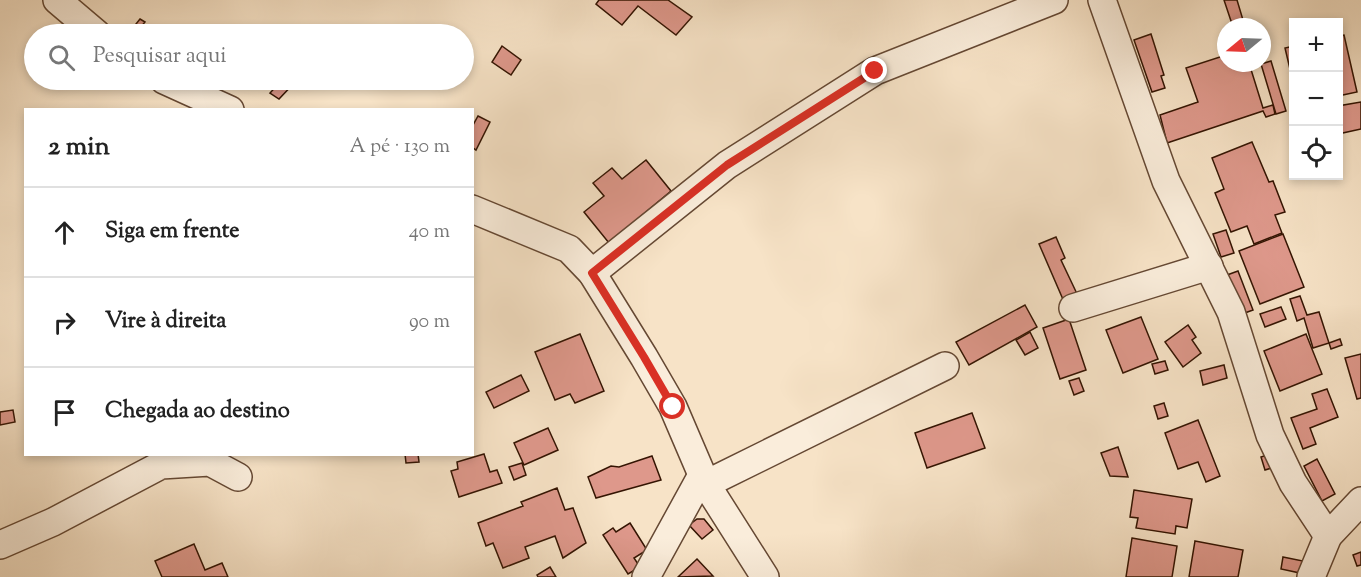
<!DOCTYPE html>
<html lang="pt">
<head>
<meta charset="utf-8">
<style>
  body { margin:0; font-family:"Sorts Mill Goudy",serif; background:#f2f2f2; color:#222 }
  .controls { position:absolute; right:18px; top:18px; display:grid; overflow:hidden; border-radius:0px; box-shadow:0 3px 9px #0003 }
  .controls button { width:54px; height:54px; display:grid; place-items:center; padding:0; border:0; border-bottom:2px solid #e0e0e0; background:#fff; color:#222; font:30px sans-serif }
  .compass { position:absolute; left:1217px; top:18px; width:54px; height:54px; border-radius:50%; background:#fff; box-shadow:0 3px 9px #0003; rotate:251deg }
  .stop { position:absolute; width:18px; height:18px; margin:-14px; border:4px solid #d93025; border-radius:50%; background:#fff }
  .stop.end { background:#d93025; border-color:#fff; box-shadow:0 2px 6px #0008 }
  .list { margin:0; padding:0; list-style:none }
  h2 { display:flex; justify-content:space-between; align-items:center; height:78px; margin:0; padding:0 24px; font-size:26px }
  h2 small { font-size:20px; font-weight:400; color:#767676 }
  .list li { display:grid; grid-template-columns:39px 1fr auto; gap:18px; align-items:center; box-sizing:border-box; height:90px; padding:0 24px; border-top:2px solid #e0e0e0 }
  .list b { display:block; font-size:22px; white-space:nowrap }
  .list em { font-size:20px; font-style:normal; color:#767676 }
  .icon { flex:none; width:33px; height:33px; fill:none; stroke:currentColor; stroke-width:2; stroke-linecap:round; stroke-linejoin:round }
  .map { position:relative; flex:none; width:1361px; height:577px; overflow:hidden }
  .search { position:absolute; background:#fff; box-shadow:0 3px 9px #0003; left:24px; top:24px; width:450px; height:66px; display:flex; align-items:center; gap:15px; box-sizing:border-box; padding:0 21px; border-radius:33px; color:#767676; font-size:22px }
  .panel { position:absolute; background:#fff; box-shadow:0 3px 9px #0003; left:24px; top:108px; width:450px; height:348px; border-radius:0px }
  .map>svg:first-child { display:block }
  .building { fill:#de988b; stroke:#341402; stroke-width:1.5 }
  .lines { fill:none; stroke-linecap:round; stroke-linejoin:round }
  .street-casing { stroke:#654833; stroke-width:30 }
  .street { stroke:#faeddb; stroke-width:27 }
  .route { stroke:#d93025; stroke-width:8 }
</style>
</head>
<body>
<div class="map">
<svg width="1361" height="577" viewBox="0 0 1361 577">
  <rect width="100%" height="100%" fill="#f7e3c7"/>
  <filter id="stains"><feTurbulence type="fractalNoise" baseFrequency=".00333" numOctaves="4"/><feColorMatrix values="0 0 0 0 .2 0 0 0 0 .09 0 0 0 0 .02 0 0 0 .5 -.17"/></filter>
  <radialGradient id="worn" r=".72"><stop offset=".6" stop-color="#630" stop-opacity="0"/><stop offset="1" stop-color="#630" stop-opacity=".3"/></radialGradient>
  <g class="building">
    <path d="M 599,0 L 668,0 L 692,17 L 676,35 L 638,6 L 622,25 L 596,4 Z"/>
    <path d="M 1224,0 L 1237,0 L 1243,20 L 1232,24 Z"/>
    <path d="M 140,19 L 145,22 L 135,34 L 128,34 Z"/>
    <path d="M 1151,34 L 1164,75 L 1161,76 L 1165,88 L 1152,92 L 1134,40 Z"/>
    <path d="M 1344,35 L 1357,92 L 1338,96 L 1338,36 Z"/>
    <path d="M 502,46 L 521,60 L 511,75 L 492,62 Z"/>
    <path d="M 1294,46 L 1294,86 L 1285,48 Z"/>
    <path d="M 1226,55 L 1226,63 L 1249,63 L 1263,108 L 1273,105 L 1275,114 L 1266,117 L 1263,111 L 1167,143 L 1160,115 L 1198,102 L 1186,68 Z"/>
    <path d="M 1271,61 L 1286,111 L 1276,114 L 1261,64 Z"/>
    <path d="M 282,80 L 297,80 L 279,99 L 270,93 Z"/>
    <path d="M 1361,102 L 1361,129 L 1338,134 L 1338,106 Z"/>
    <path d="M 478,116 L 490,122 L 476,150 L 472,147 L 472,127 Z"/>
    <path d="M 1252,142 L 1269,182 L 1273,181 L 1285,212 L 1275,215 L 1282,233 L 1254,244 L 1247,226 L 1231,232 L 1215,193 L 1224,189 L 1212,158 Z"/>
    <path d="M 646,160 L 671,191 L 609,243 L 584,212 L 604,196 L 593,183 L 612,168 L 622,179 Z"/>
    <path d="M 1226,230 L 1234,253 L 1221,257 L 1213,234 Z"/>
    <path d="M 1283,234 L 1304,287 L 1260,304 L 1239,251 Z"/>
    <path d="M 1056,237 L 1065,258 L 1061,260 L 1079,298 L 1065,304 L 1039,244 Z"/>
    <path d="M 1238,271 L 1253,310 L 1242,314 L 1227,275 Z"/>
    <path d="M 1300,296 L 1307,315 L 1319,312 L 1329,343 L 1313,348 L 1304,318 L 1297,321 L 1290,299 Z"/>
    <path d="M 1025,305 L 1037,327 L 969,365 L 956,342 Z"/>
    <path d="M 1281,307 L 1286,319 L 1265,327 L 1260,314 Z"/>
    <path d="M 1141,317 L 1158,359 L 1123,373 L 1106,330 Z"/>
    <path d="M 1069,319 L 1086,370 L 1060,379 L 1043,328 Z"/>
    <path d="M 1188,325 L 1196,337 L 1192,340 L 1201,353 L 1183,367 L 1165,342 Z"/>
    <path d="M 1030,332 L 1038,348 L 1025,355 L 1016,340 Z"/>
    <path d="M 580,334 L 604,391 L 575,403 L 570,394 L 555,400 L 535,352 Z"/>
    <path d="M 1306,334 L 1322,374 L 1280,391 L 1264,351 Z"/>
    <path d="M 1340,339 L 1342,345 L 1331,349 L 1329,343 Z"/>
    <path d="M 1361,354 L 1361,398 L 1357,399 L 1345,358 Z"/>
    <path d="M 1165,361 L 1168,370 L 1155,374 L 1152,364 Z"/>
    <path d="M 1224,365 L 1227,378 L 1203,385 L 1200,371 Z"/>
    <path d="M 521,375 L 529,391 L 494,408 L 486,392 Z"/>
    <path d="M 1079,378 L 1084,391 L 1074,395 L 1069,381 Z"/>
    <path d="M 1327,389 L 1338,417 L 1310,428 L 1316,444 L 1303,449 L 1291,418 L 1317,409 L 1312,394 Z"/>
    <path d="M 1164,403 L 1168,416 L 1158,419 L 1154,406 Z"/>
    <path d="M 13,410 L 15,422 L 0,425 L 0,412 Z"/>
    <path d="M 972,413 L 985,448 L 927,468 L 915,433 Z"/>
    <path d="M 1198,420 L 1220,476 L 1206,482 L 1198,462 L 1178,469 L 1165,433 Z"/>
    <path d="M 548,428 L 558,450 L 524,465 L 514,443 Z"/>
    <path d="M 1118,447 L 1128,477 L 1110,476 L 1101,453 Z"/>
    <path d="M 1274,453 L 1278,466 L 1265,470 L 1261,457 Z"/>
    <path d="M 405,454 L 418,454 L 419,462 L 406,463 Z"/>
    <path d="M 484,454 L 490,472 L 497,470 L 502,483 L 459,497 L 451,471 L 458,469 L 457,462 Z"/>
    <path d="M 652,456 L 661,480 L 596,498 L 588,477 L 611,466 L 619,467 Z"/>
    <path d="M 1317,459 L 1335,494 L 1322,501 L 1304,466 Z"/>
    <path d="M 522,463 L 526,475 L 514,480 L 509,467 Z"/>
    <path d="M 557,488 L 565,510 L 573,508 L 586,543 L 563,558 L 555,536 L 525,547 L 529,558 L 503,568 L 493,543 L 486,546 L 478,523 L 523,506 L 521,502 Z"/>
    <path d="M 1134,490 L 1192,499 L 1187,528 L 1176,526 L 1175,534 L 1136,528 L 1138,518 L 1130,517 Z"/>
    <path d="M 697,519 L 704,519 L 713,530 L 702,539 L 689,525 Z"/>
    <path d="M 630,523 L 647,550 L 634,558 L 640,567 L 628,574 L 603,535 L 613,528 L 616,532 Z"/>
    <path d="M 1132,538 L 1177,546 L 1172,577 L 1126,577 Z"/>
    <path d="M 1195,541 L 1243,550 L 1238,577 L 1189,577 Z"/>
    <path d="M 194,544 L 205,570 L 222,563 L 228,577 L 162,577 L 155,561 Z"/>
    <path d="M 1361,552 L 1361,565 L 1357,566 L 1353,555 Z"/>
    <path d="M 1283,557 L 1303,561 L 1300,573 L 1281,569 Z"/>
    <path d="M 697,559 L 713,576 L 678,577 Z"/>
    <path d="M 550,567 L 556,577 L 538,577 L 537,575 Z"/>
  </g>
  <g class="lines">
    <defs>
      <g id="street">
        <path d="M 57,0 L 97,34"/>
        <path d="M 1102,0 L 1166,181 L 1231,312 L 1270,435 L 1293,483 L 1328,536"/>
        <path d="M 164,80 L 230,110"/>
        <path d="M 472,209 L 569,249 L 592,273 L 644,357 L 673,407 L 706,484 L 765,577"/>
        <path d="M 592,273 L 727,165 L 875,71 L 1054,0"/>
        <path d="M 1073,308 L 1209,266"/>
        <path d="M 706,484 L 945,366"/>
        <path d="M 0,545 L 53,522 L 161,465 L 210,462 L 238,477"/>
        <path d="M 646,577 L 702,475"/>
        <path d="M 1311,577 L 1328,536 L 1361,501"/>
      </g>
    </defs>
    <use href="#street" class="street-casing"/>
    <use href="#street" class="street"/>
  </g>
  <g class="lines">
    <path class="route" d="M 673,407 L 644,357 L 592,273 L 727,165 L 875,71"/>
  </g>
  <rect width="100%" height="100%" filter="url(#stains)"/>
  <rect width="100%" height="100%" fill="url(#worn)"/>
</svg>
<div class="controls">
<button>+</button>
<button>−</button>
<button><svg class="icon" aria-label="locate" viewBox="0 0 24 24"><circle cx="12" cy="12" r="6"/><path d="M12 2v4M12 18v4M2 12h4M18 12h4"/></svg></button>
</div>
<svg class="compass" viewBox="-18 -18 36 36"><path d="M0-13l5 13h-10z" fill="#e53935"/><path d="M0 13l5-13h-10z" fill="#767676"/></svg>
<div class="stop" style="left:673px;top:407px"></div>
<div class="stop end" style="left:875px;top:71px"></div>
<div class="search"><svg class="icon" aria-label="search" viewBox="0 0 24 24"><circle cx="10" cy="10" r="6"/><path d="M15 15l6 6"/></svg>Pesquisar aqui</div>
<section class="panel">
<h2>2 min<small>A pé · 130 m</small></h2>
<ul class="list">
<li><svg class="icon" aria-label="ahead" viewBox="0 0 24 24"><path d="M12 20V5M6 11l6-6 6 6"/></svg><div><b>Siga em frente</b></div><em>40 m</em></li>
<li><svg class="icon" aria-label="right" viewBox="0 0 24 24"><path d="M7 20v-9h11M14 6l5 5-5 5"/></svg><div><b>Vire à direita</b></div><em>90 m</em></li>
<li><svg class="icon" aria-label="arrive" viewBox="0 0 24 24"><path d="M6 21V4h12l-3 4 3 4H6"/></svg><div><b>Chegada ao destino</b></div></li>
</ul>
</section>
</div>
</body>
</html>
